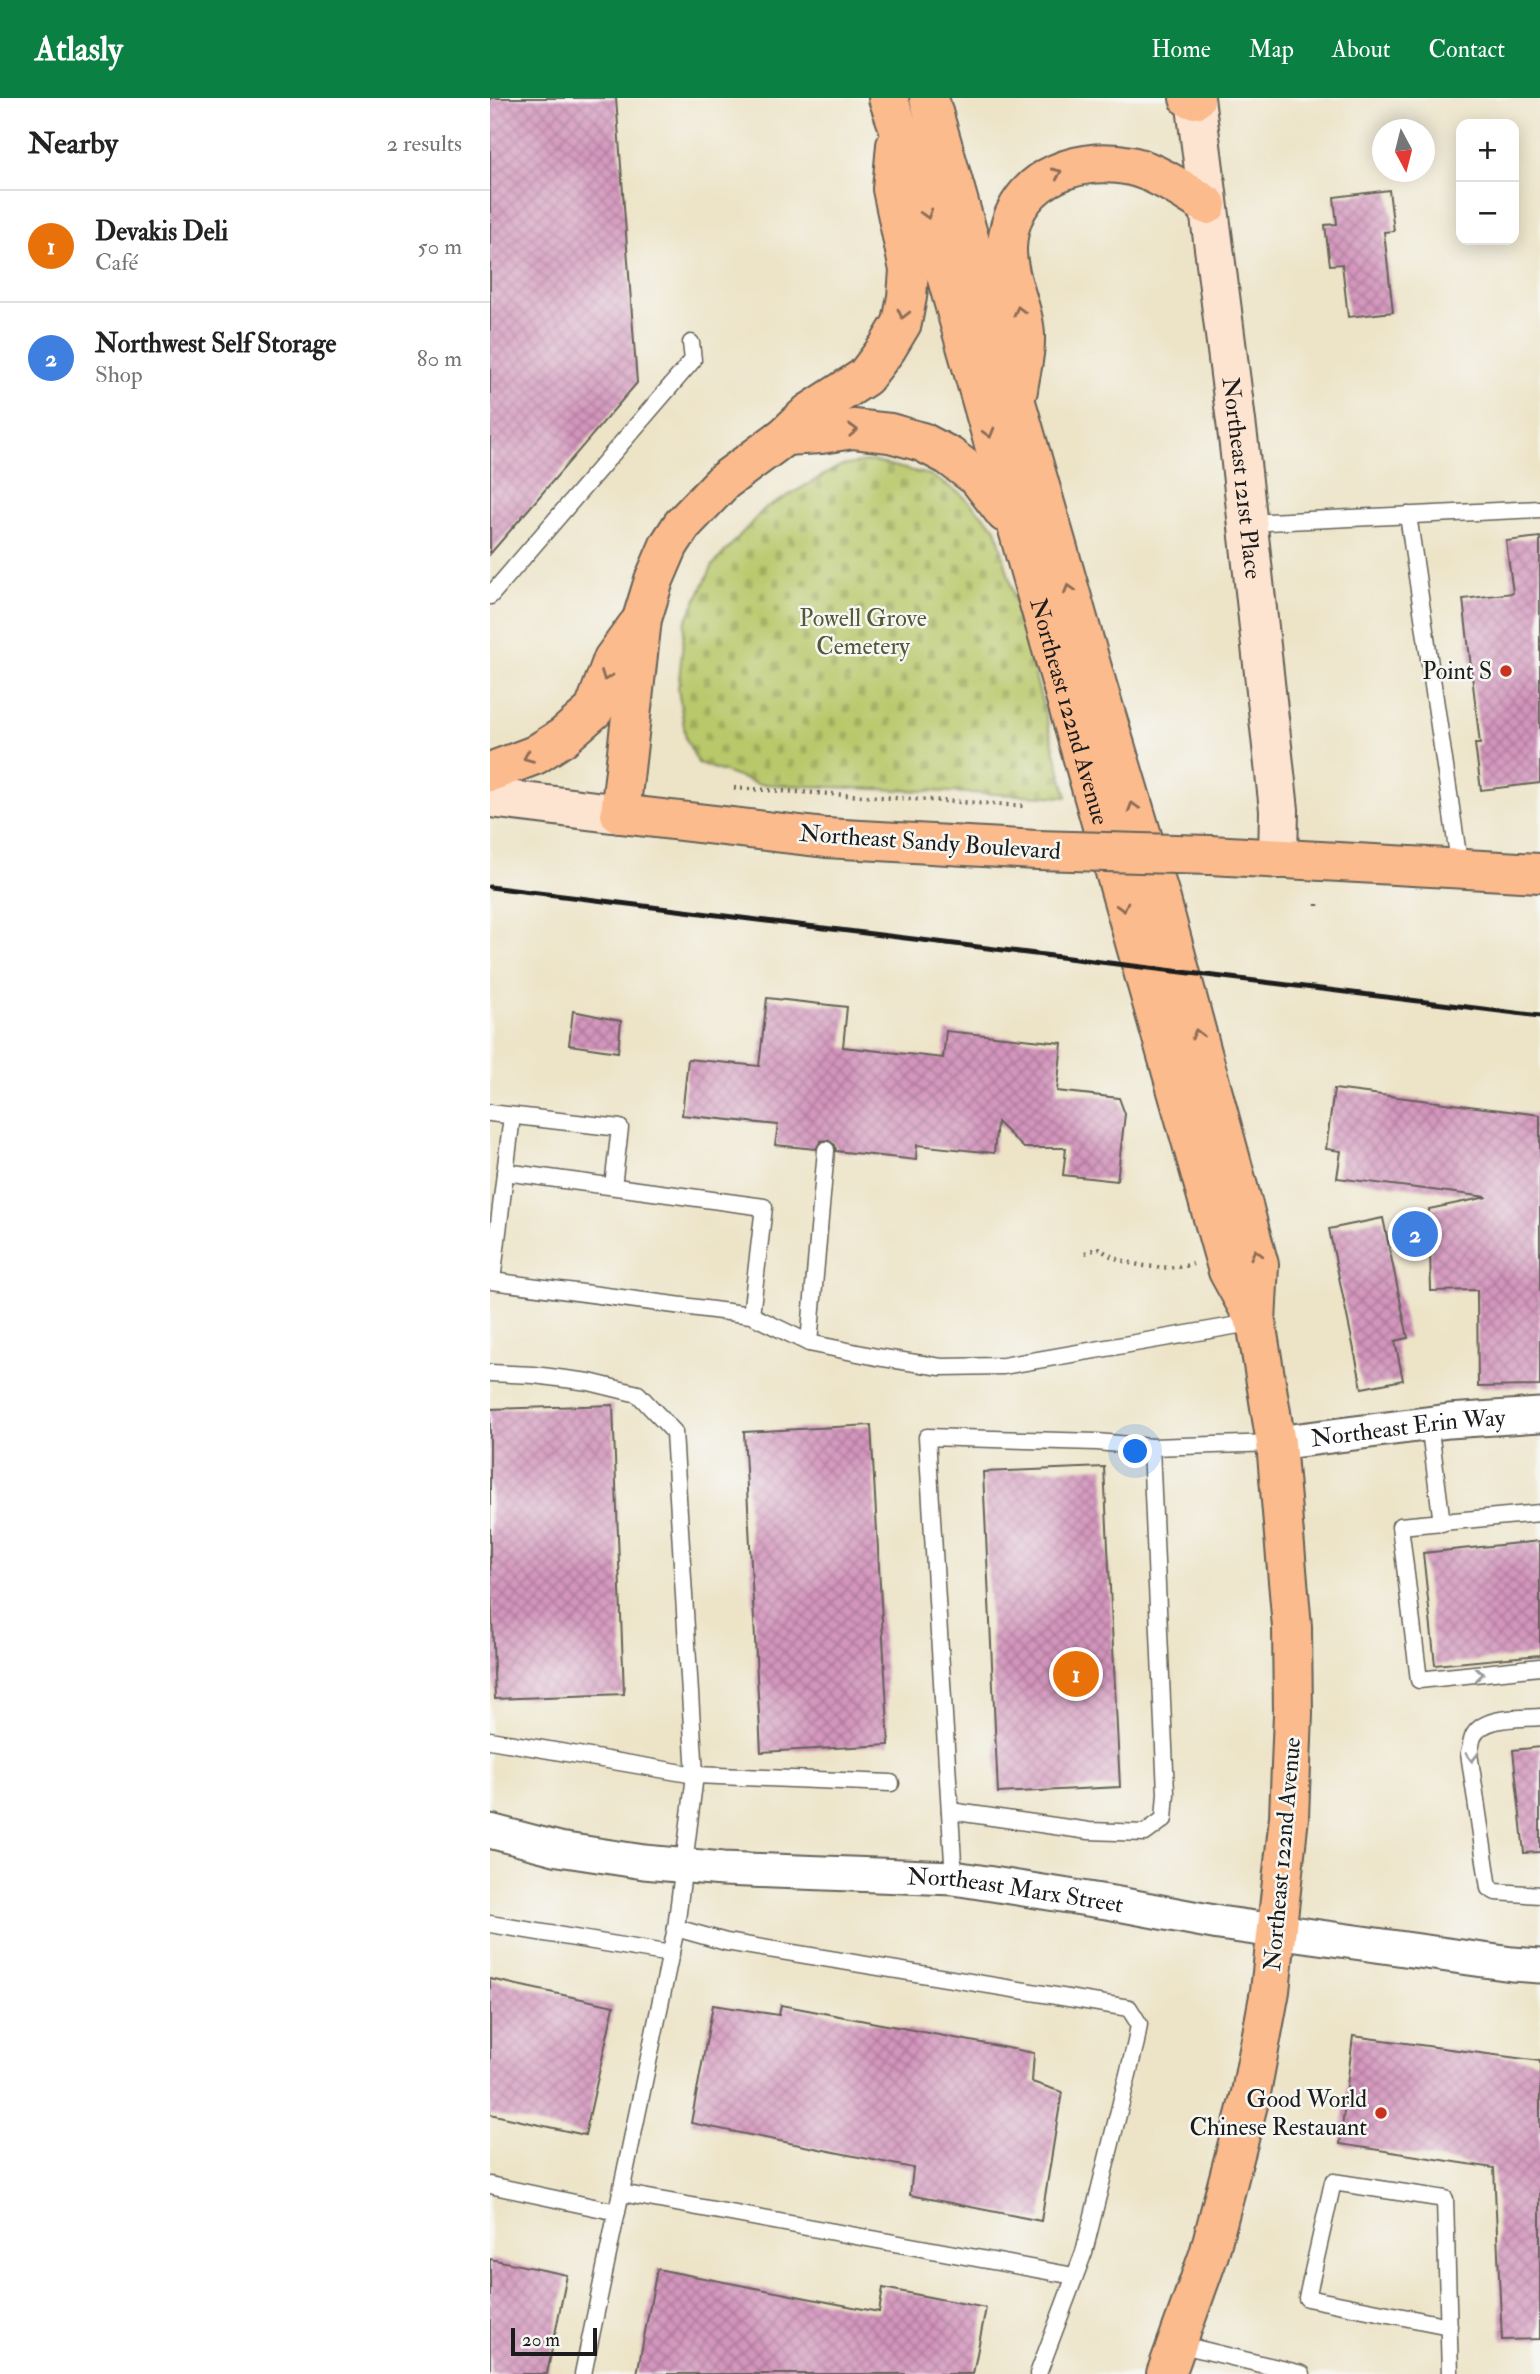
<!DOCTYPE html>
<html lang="en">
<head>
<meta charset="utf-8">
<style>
  body { margin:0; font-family:"IM FELL Double Pica",serif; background:#f2f2f2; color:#222 }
  .controls { position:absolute; right:21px; top:21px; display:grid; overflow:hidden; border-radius:14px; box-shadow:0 4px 18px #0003 }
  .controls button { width:63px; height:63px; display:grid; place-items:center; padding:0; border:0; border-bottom:2px solid #e0e0e0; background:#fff; color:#222; font:35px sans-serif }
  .compass { position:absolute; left:882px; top:21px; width:63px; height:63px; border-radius:50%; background:#fff; box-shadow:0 4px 18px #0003; rotate:173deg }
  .scale { position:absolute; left:21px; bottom:18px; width:86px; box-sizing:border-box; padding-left:7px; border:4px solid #1c1c1c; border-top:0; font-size:19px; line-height:24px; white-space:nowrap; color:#1c1c1c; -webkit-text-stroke:5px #f6f6f2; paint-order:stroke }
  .you { position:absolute; left:646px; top:1354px; width:24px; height:24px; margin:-18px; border:5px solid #fff; border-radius:50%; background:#1a73e8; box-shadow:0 0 0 10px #1a73e833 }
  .badge { display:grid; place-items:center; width:46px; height:46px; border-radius:50%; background:#0b8043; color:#fff; font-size:23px; font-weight:700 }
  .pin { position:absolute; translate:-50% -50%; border:4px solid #fff; box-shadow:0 2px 7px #0006 }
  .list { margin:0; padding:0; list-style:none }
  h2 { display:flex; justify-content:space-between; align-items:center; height:91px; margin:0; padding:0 28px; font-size:30px }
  h2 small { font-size:23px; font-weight:400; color:#767676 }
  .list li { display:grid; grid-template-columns:46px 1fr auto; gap:21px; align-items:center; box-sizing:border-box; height:112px; padding:0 28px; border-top:2px solid #e0e0e0 }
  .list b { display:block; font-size:26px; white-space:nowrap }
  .list p { margin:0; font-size:23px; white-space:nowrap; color:#767676 }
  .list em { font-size:23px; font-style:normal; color:#767676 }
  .map { position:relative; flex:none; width:1050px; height:2276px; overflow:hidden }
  header { display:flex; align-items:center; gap:42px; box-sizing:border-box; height:98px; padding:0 35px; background:#0b8043; color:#fff }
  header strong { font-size:33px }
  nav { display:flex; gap:38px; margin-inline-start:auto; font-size:24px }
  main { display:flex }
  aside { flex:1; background:#fff }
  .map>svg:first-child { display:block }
  .cemetery { fill:url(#cemetery-stones); stroke:#6a7243; stroke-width:2 }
  .building { fill:url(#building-cross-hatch) }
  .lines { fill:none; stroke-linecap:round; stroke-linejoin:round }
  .lane-casing { stroke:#656258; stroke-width:19 }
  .street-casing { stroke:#656258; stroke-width:37 }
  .secondary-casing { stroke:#656258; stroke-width:42 }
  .primary-casing { stroke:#656258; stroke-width:42 }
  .path { stroke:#656258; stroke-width:4.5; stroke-dasharray:2 5; stroke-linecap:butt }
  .lane { stroke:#fff; stroke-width:16 }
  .street { stroke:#fff; stroke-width:33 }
  .secondary { stroke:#fde4d1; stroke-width:38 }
  .primary { stroke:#fbbb8d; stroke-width:38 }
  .rail { stroke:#1c1c1c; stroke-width:5 }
  .primary-bridge-casing { stroke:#656258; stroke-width:42; stroke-linecap:butt }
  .primary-bridge { stroke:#fbbb8d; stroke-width:38 }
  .oneway { stroke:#8c6c54 }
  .oneway2 { stroke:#999 }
  .poi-dot { fill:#c8321e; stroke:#f6f6f2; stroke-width:2.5 }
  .labels { text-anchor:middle; stroke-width:5; stroke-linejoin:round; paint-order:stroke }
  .street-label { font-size:24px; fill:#1c1c1c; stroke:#f6f6f2 }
  .park-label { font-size:24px; fill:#535837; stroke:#f6f6f2 }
  .poi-label { font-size:24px; fill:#1c1c1c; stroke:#f6f6f2; text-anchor:end }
</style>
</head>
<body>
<header>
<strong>Atlasly</strong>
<nav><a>Home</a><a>Map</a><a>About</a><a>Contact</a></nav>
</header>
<main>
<aside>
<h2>Nearby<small>2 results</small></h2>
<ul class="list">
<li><span class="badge" style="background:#e8710a">1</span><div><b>Devakis Deli</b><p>Café</p></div><em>50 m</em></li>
<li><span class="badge" style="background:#3f7fe0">2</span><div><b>Northwest Self Storage</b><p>Shop</p></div><em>80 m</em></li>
</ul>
</aside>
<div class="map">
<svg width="1050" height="2276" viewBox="0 0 1050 2276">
  <defs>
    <pattern id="cemetery-stones" width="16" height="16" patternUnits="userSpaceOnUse" patternTransform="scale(1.75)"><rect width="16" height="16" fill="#b9c86a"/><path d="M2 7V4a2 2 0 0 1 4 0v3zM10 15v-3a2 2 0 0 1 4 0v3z" fill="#9eab5b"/></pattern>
    <pattern id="building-cross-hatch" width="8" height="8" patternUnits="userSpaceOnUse" patternTransform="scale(1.75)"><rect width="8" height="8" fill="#d495bd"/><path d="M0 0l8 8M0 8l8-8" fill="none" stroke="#ab7999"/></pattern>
  </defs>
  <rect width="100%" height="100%" fill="#f6f6f2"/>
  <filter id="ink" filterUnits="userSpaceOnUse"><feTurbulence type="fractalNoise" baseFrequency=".0143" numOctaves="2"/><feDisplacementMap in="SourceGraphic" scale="14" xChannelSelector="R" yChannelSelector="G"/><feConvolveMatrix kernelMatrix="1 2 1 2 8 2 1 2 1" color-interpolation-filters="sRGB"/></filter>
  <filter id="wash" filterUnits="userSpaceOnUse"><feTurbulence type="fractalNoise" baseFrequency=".00686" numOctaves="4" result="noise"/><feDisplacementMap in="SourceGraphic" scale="28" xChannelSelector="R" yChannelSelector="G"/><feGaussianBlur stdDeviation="1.57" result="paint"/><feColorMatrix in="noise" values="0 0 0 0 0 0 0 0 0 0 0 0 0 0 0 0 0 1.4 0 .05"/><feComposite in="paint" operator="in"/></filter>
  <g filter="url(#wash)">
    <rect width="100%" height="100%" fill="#ede4c8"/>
    <path class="cemetery" d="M 382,363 L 440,377 L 471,396 L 506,430 L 577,699 L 268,686 L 208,665 L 196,641 L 188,591 L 195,525 L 223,467 L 273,412 L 350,368 Z"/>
    <g id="blocks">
      <g class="building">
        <path d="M 0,0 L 126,0 L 147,285 L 0,456 Z"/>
        <path d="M 899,92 L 904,133 L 894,134 L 903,214 L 858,219 L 852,166 L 840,167 L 835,127 L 847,126 L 844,99 Z"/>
        <path d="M 1050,439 L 1050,685 L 991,692 L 985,646 L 990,646 L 973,501 L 1023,495 L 1016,443 Z"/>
        <path d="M 277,900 L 357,909 L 353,949 L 453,960 L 456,933 L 572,945 L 567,993 L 629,1000 L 635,1016 L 627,1083 L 573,1077 L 576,1050 L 534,1050 L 507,1024 L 504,1055 L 427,1047 L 426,1062 L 346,1053 L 345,1047 L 338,1042 L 331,1043 L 326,1051 L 285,1047 L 288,1027 L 192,1017 L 198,961 L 269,968 Z"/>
        <path d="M 83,913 L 131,923 L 128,954 L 79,947 Z"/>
        <path d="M 844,991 L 1050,1017 L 1050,1288 L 988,1289 L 987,1192 L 941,1193 L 939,1111 L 997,1099 L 847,1080 L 851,1053 L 836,1051 Z"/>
        <path d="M 893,1120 L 918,1240 L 905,1243 L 913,1282 L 872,1290 L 839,1131 Z"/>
        <path d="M 123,1307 L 134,1596 L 5,1601 L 0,1461 L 0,1311 Z"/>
        <path d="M 381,1327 L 399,1647 L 271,1654 L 254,1334 Z"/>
        <path d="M 614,1369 L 630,1689 L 508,1695 L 493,1374 Z"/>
        <path d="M 1050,1443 L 1050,1557 L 945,1567 L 933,1455 Z"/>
        <path d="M 1050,1649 L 1050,1754 L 1034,1755 L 1023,1652 Z"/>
        <path d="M 0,1881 L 124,1908 L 95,2037 L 0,2016 Z"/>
        <path d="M 223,1907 L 289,1917 L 291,1907 L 544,1955 L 542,1984 L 572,1994 L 551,2123 L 420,2097 L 423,2070 L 201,2025 Z"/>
        <path d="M 863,1938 L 1050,1963 L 1050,2241 L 1012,2242 L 1004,2070 L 850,2046 Z"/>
        <path d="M 0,2161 L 77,2177 L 57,2276 L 0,2276 Z"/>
        <path d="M 167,2171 L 389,2214 L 393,2190 L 496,2210 L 483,2276 L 147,2276 Z"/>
      </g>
    </g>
  </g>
  <g filter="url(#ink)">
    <use href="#blocks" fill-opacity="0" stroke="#656258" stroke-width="2"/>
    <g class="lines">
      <defs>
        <g id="lane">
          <path d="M 918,417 L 970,771"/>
          <path d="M 757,425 L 1050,411"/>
          <path d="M 0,498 L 203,262 L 201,245"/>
          <path d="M 0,1015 L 130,1030 L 123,1088"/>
          <path d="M 22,1018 L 2,1183 L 261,1217 L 319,1245 L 387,1259 L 451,1269 L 513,1268 L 766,1224"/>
          <path d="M 15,1074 L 274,1109 L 261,1217"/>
          <path d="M 319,1245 L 336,1052"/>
          <path d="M 0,1275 L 44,1277 L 99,1284 L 148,1296 L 184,1334 L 205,1677 L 186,1830 L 236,1844 L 639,1910 L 649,1926 L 646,1944 L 594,2154 L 548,2276"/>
          <path d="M 939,1325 L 952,1425"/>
          <path d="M 1050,1415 L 910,1428 L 929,1582 L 1050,1569"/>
          <path d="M 1050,1619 C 1031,1621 993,1617 983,1639 C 981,1644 981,1650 979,1655 L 999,1790 L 1006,1794 L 1050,1797"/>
          <path d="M 0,1642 L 205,1677 L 401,1685"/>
          <path d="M 460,1713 L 599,1733 L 655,1735 L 674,1721 L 676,1695 L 661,1349"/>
          <path d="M 464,1780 L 437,1339 L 607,1344 L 661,1349 L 786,1345"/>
          <path d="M 0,1826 L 181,1856"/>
          <path d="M 0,2087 L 127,2114"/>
          <path d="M 131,2095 L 584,2178"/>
          <path d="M 959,2228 L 817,2200 L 843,2084 L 955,2101 L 960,2276"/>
          <path d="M 688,2246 L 812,2276"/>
          <path d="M 93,2276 L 186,1830"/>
        </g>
        <g id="street">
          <path id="s1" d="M 786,1345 L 959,1323 L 1050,1317"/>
          <path id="s2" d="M 0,1733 L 69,1751 L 154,1764 L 233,1771 L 464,1780 L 623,1805 L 729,1825 L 1022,1866 L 1050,1868"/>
        </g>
        <g id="secondary">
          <path id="s3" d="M 705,0 L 749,347 L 789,712 L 788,761"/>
          <path d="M 0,700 L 130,716"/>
        </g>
        <g id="primary">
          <path id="s4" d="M 398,0 L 424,73 L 450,156 L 738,1173 L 766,1224"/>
          <path d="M 439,0 L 602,570 L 670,798 L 769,1167 L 766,1224 L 786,1345 L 802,1529 L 803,1616 L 799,1719 L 780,1893 L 761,1995 L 719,2156 L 676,2276"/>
          <path d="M 699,0 L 705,1"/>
          <path d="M 406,47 L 402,91 L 419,172 L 417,199 L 412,225 L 397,250 L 375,279 L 319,315 L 295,338 L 234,383 L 192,427 L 179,447 L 164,482 L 152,521 L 130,716 L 336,740 L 547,752"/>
          <path d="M 528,292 C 530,275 536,256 535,239 C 535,212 516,180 517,150 C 519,84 583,56 641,68 C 667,74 694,93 717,107"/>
          <path d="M 295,338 L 331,336 L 363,331 L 400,335 L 432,344 L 459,358 L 488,380 L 515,415"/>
          <path d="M 0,674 L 45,657 L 73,639 L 104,612 L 123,561 L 147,528"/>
          <path d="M 720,757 L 1050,775"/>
        </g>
      </defs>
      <use href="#lane" class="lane-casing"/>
      <use href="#street" class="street-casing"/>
      <use href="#secondary" class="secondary-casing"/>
      <use href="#primary" class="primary-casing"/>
      <g class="path">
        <path d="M 244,690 L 535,708"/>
        <path d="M 827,808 L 827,804"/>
        <path d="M 595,1155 L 609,1150 C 630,1168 676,1174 703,1166"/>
      </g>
      <use href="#lane" class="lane"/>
      <use href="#street" class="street"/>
      <use href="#secondary" class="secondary"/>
      <use href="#primary" class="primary"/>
      <path class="rail" d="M 0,789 L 1050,918"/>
      <defs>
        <path id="primary-bridge" d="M 547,752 L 720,757"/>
      </defs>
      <use href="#primary-bridge" class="primary-bridge-casing"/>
      <use href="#primary-bridge" class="primary-bridge"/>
    </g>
    <defs><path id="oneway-chevron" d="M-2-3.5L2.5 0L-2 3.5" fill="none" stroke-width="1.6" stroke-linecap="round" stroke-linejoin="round" transform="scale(1.75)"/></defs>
    <g class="oneway">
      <use href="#oneway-chevron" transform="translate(567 75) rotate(-24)"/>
      <use href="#oneway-chevron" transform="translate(437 116) rotate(73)"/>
      <use href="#oneway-chevron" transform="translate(529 213) rotate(-104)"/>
      <use href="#oneway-chevron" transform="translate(413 216) rotate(104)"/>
      <use href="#oneway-chevron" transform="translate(363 332) rotate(-2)"/>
      <use href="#oneway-chevron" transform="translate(499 335) rotate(74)"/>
      <use href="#oneway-chevron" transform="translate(579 491) rotate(-106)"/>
      <use href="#oneway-chevron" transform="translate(116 578) rotate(111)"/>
      <use href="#oneway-chevron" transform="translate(38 659) rotate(158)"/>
      <use href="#oneway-chevron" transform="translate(643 709) rotate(-107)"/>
      <use href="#oneway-chevron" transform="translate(633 809) rotate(74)"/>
      <use href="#oneway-chevron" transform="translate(707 936) rotate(-105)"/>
      <use href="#oneway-chevron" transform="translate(766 1156) rotate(-104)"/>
    </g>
    <g class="oneway2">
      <use href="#oneway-chevron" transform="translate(989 1576) rotate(-6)"/>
      <use href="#oneway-chevron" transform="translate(982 1659) rotate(90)"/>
    </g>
  </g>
  <g class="poi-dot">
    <circle cx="1016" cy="573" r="7"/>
    <circle cx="891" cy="2015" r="7"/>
  </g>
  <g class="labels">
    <g class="street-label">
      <text dy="8" stroke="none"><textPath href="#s3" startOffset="383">Northeast 121st Place</textPath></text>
      <text dy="8" stroke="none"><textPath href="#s4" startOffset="640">Northeast 122nd Avenue</textPath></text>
      <text transform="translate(440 744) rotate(4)" y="8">Northeast Sandy Boulevard</text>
      <text dy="8" stroke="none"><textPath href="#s1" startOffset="133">Northeast Erin Way</textPath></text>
      <text transform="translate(792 1756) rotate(-85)" y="8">Northeast 122nd Avenue</text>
      <text dy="8" stroke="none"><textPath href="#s2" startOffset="530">Northeast Marx Street</textPath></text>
    </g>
    <g class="park-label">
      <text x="373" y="528">Powell Grove<tspan x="373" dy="28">Cemetery</tspan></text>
    </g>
    <g class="poi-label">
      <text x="1002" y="581">Point S</text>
      <text x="877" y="2009">Good World<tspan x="877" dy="28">Chinese Restauant</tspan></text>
    </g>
  </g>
</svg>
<div class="controls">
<button>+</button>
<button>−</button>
</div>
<svg class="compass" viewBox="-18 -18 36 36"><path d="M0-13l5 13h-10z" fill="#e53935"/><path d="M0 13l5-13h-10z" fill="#767676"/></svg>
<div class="scale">20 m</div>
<div class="you"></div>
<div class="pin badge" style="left:586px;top:1576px;background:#e8710a">1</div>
<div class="pin badge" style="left:925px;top:1136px;background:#3f7fe0">2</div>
</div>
</main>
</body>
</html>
